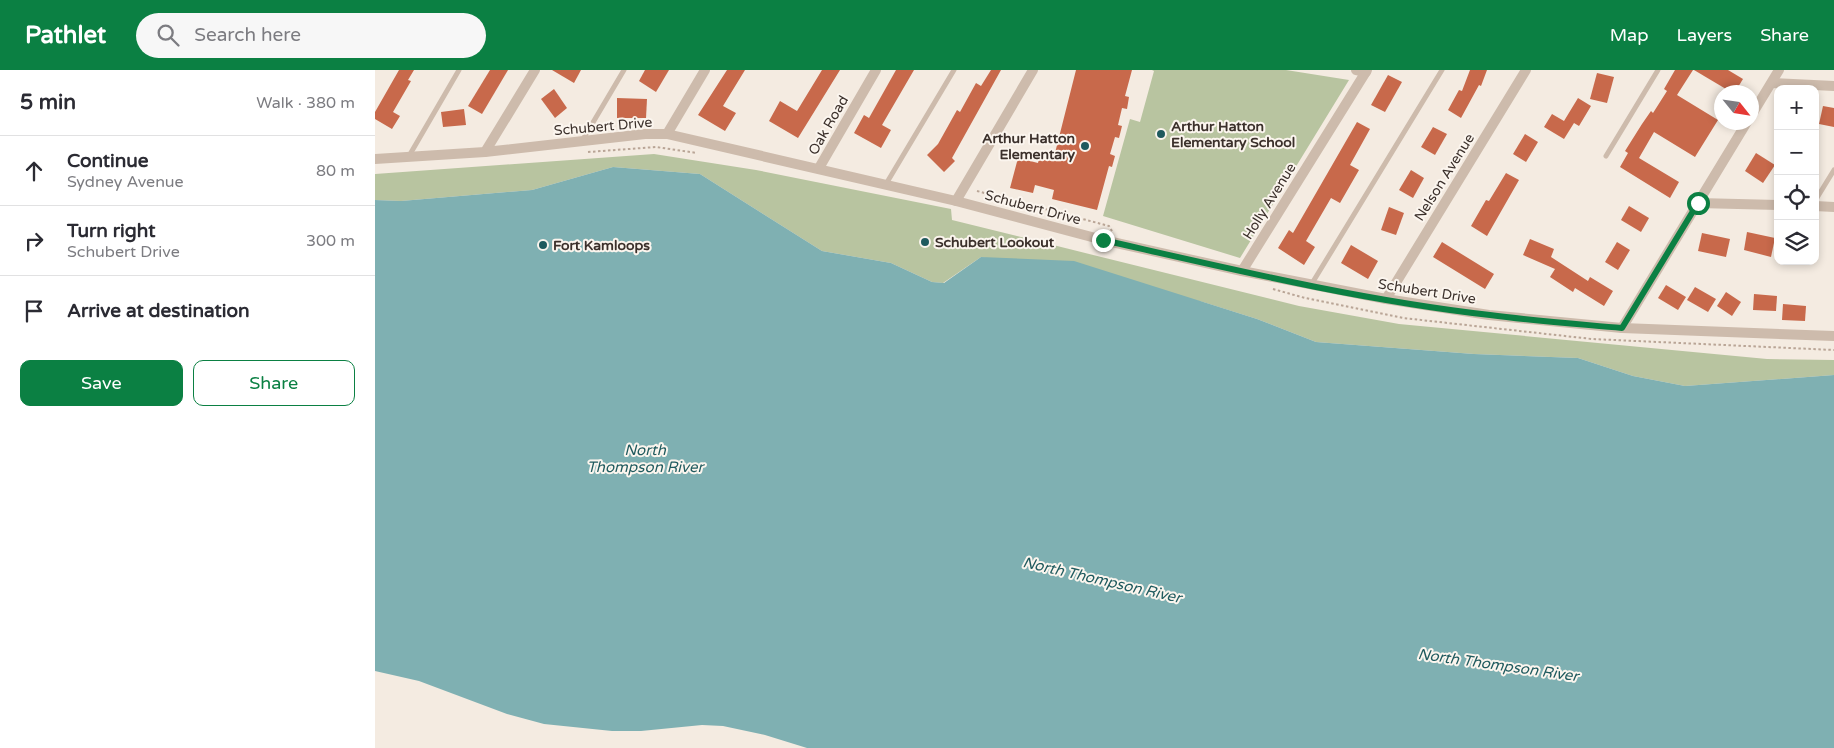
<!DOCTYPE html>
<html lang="en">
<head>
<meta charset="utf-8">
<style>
  body { margin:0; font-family:"Varela Round",sans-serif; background:#f7f7f7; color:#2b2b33 }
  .controls { position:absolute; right:15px; top:15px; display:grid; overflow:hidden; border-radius:10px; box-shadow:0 2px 8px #0003 }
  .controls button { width:45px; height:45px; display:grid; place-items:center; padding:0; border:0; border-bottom:1px solid #e1e1e2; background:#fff; color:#2b2b33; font:25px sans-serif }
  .compass { position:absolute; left:1339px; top:15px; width:45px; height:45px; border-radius:50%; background:#fff; box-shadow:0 2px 8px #0003; rotate:120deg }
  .stop { position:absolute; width:15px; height:15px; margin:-11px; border:4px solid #0b8043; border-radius:50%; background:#fff }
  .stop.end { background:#0b8043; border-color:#fff; box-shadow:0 1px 5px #0008 }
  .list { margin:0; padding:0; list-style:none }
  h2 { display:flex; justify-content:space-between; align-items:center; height:65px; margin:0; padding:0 20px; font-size:21px }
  h2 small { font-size:16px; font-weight:400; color:#7c7c81 }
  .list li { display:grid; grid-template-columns:32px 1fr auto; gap:15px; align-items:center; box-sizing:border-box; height:70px; padding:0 20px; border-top:1px solid #e1e1e2 }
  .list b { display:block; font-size:19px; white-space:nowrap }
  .list p { margin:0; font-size:16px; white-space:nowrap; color:#7c7c81 }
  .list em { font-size:16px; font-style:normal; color:#7c7c81 }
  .actions { display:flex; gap:10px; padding:15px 20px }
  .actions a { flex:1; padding:11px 0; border:1px solid #0b8043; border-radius:10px; text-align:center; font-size:18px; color:#0b8043 }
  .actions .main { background:#0b8043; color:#fff }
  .icon { flex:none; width:28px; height:28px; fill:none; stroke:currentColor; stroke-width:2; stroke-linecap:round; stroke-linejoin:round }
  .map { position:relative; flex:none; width:1459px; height:678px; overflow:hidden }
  header { display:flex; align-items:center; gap:30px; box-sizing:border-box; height:70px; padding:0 25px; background:#0b8043; color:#fff }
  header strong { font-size:24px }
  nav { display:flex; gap:28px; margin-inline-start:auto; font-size:18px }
  .search { width:350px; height:45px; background:#f7f7f7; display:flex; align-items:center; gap:12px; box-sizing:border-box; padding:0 18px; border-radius:28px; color:#7c7c81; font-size:19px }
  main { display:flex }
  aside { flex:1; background:#fff }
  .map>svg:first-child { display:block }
  .green { fill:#b8c4a0 }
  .water { fill:#7fb0b2 }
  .building { fill:#c8694b }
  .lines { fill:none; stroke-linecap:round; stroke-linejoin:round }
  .path { stroke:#b9a596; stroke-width:2; stroke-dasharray:2.5 2.5; stroke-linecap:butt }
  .service { stroke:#cdbbac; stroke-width:5 }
  .minor { stroke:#cdbbac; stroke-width:10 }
  .route { stroke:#0b8043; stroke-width:6 }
  .poi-dot { fill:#1f5a5e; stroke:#fbf5ee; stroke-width:2 }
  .labels { text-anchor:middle; stroke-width:4; stroke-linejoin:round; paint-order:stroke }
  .street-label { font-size:14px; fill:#3b302b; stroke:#fbf5ee }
  .poi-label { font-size:14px; font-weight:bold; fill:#3b302b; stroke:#fbf5ee; text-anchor:start }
  .water-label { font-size:15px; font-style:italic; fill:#1f5a5e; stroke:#fbf5ee }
</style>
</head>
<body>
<header>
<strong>Pathlet</strong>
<div class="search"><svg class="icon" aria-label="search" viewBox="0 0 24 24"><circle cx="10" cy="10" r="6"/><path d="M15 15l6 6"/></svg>Search here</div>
<nav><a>Map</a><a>Layers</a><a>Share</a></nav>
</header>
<main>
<aside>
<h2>5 min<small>Walk · 380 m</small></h2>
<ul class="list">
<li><svg class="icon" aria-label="ahead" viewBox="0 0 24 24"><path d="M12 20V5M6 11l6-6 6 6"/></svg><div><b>Continue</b><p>Sydney Avenue</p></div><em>80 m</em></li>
<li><svg class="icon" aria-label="right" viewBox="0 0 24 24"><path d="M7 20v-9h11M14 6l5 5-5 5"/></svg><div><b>Turn right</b><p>Schubert Drive</p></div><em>300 m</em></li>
<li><svg class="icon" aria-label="arrive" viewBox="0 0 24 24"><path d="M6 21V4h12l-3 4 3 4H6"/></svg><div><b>Arrive at destination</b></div></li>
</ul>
<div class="actions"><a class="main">Save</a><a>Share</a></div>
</aside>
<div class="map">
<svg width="1459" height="678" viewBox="0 0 1459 678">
  <rect width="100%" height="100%" fill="#f4ebe1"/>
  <g class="green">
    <path d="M 777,0 L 911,0 L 974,10 L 865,188 L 728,146 L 755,49 L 765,52 L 779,1 Z"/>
    <path d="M 279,84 L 381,100 L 576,139 L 577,150 L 924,236 L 1024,254 L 1392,289 L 1459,290 L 1459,305 L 1310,316 L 1258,306 L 1203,288 L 1099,284 L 941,272 L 882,249 L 828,232 L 606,187 L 568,213 L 557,212 L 516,193 L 447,181 L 325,104 L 238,97 L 157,120 L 26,131 L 0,130 L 0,104 Z"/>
  </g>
  <path class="water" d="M 238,97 L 325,104 L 447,181 L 516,193 L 557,212 L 569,213 L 606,187 L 699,191 L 882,249 L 941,272 L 1099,284 L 1203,288 L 1258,306 L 1310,316 L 1459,305 L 1459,678 L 432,678 L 390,665 L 348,656 L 327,655 L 266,661 L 237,661 L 169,654 L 132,644 L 44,611 L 0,601 L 0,130 L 26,131 L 157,120 Z"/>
  <g class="building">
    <path d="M 24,0 L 39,0 L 33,10 L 36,11 L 18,42 L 25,46 L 17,59 L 0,49 L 0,42 Z"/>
    <path d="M 115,0 L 133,0 L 107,44 L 93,36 Z"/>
    <path d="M 177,0 L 206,0 L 199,13 Z"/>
    <path d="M 270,0 L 294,0 L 281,22 L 264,11 Z"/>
    <path d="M 352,0 L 370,0 L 348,36 L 361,43 L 350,61 L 323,45 Z"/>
    <path d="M 447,0 L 465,0 L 423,68 L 394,51 L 405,31 L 422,41 Z"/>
    <path d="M 521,0 L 539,0 L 507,55 L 516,60 L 506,78 L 479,63 L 489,45 L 494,48 Z"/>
    <path d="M 616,0 L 626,0 L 577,88 L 580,91 L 569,102 L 552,85 L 563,74 L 582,40 L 585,42 L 601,13 L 606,16 Z"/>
    <path d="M 701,0 L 757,0 L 750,26 L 754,27 L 752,39 L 747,38 L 743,55 L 747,56 L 744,68 L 740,67 L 735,84 L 740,86 L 737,97 L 734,96 L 722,140 L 677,129 L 679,120 L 660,115 L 658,123 L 635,118 L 643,88 L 663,93 L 664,88 L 678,91 Z"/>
    <path d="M 1095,0 L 1112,0 L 1106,16 L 1104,15 L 1086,48 L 1073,40 L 1084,20 L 1087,21 Z"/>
    <path d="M 1300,0 L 1318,0 L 1302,25 L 1343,50 L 1320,87 L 1279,62 L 1264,88 L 1304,112 L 1295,128 L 1245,97 L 1253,83 L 1250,81 L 1267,54 L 1276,41 L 1278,43 L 1292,21 L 1289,19 Z"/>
    <path d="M 1319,0 L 1353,0 L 1368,9 L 1360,22 L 1356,22 Z"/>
    <path d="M 1222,3 L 1239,7 L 1232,33 L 1215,29 Z"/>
    <path d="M 1013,5 L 1027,12 L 1010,42 L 996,35 Z"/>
    <path d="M 179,19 L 192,38 L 180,48 L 166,29 Z"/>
    <path d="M 242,28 L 272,29 L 271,48 L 242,48 Z"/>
    <path d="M 1203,28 L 1216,36 L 1204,56 L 1199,53 L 1189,69 L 1169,57 L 1177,44 L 1189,51 Z"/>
    <path d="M 1448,36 L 1459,38 L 1459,57 L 1444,54 Z"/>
    <path d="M 89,39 L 91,55 L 68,57 L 66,42 Z"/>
    <path d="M 982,52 L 995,59 L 975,95 L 984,100 L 965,133 L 956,128 L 931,171 L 940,177 L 929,195 L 903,178 L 914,160 L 918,163 Z"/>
    <path d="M 1058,57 L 1072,64 L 1060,85 L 1046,77 Z"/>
    <path d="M 1150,64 L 1163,72 L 1151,92 L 1138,84 Z"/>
    <path d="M 1381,83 L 1400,95 L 1388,113 L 1370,101 Z"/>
    <path d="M 1036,100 L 1049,108 L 1038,128 L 1024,120 Z"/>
    <path d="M 1131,103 L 1144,110 L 1112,166 L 1096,156 L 1111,130 L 1114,131 Z"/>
    <path d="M 1254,136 L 1274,148 L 1266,162 L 1246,150 Z"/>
    <path d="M 1014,137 L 1029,143 L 1021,165 L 1006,160 Z"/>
    <path d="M 1372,162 L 1400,168 L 1396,187 L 1369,180 Z"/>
    <path d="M 1327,163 L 1355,169 L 1351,187 L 1323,181 Z"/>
    <path d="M 1155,169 L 1179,179 L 1176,187 L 1213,211 L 1215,207 L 1238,221 L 1229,236 L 1200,218 L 1198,222 L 1175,207 L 1180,199 L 1148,185 Z"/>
    <path d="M 1067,172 L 1119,204 L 1110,219 L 1058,187 Z"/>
    <path d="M 1242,172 L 1255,180 L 1243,200 L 1230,192 Z"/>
    <path d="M 976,175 L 1003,191 L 993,209 L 966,193 Z"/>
    <path d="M 1291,215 L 1311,227 L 1303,240 L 1283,228 Z"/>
    <path d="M 1320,217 L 1341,229 L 1333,242 L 1312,230 Z"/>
    <path d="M 1351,222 L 1366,232 L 1357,246 L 1342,236 Z"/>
    <path d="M 1379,224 L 1402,226 L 1401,241 L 1378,240 Z"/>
    <path d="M 1408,234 L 1431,236 L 1430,251 L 1407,250 Z"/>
  </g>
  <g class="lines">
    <g class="path">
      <path d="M 213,82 L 281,77 L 322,83"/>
      <path d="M 602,121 L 734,156 L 737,161"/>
      <path d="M 898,219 L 930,228 L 1028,248 L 1217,269 L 1459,280"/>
    </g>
    <g class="service">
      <path d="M 207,71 L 249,0"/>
      <path d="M 34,86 L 84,0"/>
      <path d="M 1231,86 L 1283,0"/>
      <path d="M 511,114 L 579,0"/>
      <path d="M 1440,131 L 1459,100"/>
      <path d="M 936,215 L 1067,0"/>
    </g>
    <g class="minor">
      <path d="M 981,0 L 991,2"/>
      <path d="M 1397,13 L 1459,16"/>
      <path d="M 1376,46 L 1404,0"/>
      <path d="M 292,64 L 330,0"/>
      <path d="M 110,82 L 160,0"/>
      <path d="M 0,89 L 110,82 L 270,64 L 292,64 L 581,131 L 728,170 L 867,201 L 1011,229 L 1114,245 L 1247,258 L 1459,266"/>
      <path d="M 444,98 L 501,0"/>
      <path d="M 581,131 L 658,0"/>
      <path d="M 1323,133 L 1403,135"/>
      <path d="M 1440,136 L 1459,137"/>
      <path d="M 867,201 L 992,0"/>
      <path d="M 1011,229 L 1151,0"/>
      <path d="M 1247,258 L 1372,52"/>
    </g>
  </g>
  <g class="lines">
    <path class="route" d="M 728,170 C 856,199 984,230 1115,245 C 1159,251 1203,254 1247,258 L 1323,133"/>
  </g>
  <g class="poi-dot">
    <circle cx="786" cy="64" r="5"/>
    <circle cx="710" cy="76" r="5"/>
    <circle cx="550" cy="172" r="5"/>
    <circle cx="168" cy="175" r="5"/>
  </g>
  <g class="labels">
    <g class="street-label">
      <text transform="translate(453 55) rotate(-60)" y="5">Oak Road</text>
      <text transform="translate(228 56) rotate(-5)" y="5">Schubert Drive</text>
      <text transform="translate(1069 107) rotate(-58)" y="5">Nelson Avenue</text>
      <text transform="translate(894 131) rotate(-58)" y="5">Holly Avenue</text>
      <text transform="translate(658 137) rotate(15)" y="5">Schubert Drive</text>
      <text transform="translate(1052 221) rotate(9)" y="5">Schubert Drive</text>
    </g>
    <g class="poi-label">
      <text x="796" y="61">Arthur Hatton<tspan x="796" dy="16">Elementary School</tspan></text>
      <text x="700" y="73" text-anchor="end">Arthur Hatton<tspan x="700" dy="16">Elementary</tspan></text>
      <text x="560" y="177">Schubert Lookout</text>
      <text x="178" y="180">Fort Kamloops</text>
    </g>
    <g class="water-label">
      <text x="270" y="385">North<tspan x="270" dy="17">Thompson River</tspan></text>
      <text transform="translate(727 510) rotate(13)" y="5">North Thompson River</text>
      <text transform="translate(1123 595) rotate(8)" y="5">North Thompson River</text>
    </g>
  </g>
</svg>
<div class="controls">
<button>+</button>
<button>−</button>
<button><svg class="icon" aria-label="locate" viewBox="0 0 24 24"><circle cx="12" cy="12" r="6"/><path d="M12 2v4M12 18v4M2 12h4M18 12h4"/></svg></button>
<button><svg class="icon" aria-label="layers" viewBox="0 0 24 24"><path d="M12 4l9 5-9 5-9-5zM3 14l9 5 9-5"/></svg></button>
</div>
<svg class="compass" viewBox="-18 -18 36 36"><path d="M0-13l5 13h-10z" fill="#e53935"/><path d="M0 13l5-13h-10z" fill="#7c7c81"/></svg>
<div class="stop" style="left:1323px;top:133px"></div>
<div class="stop end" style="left:728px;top:170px"></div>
</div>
</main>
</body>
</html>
